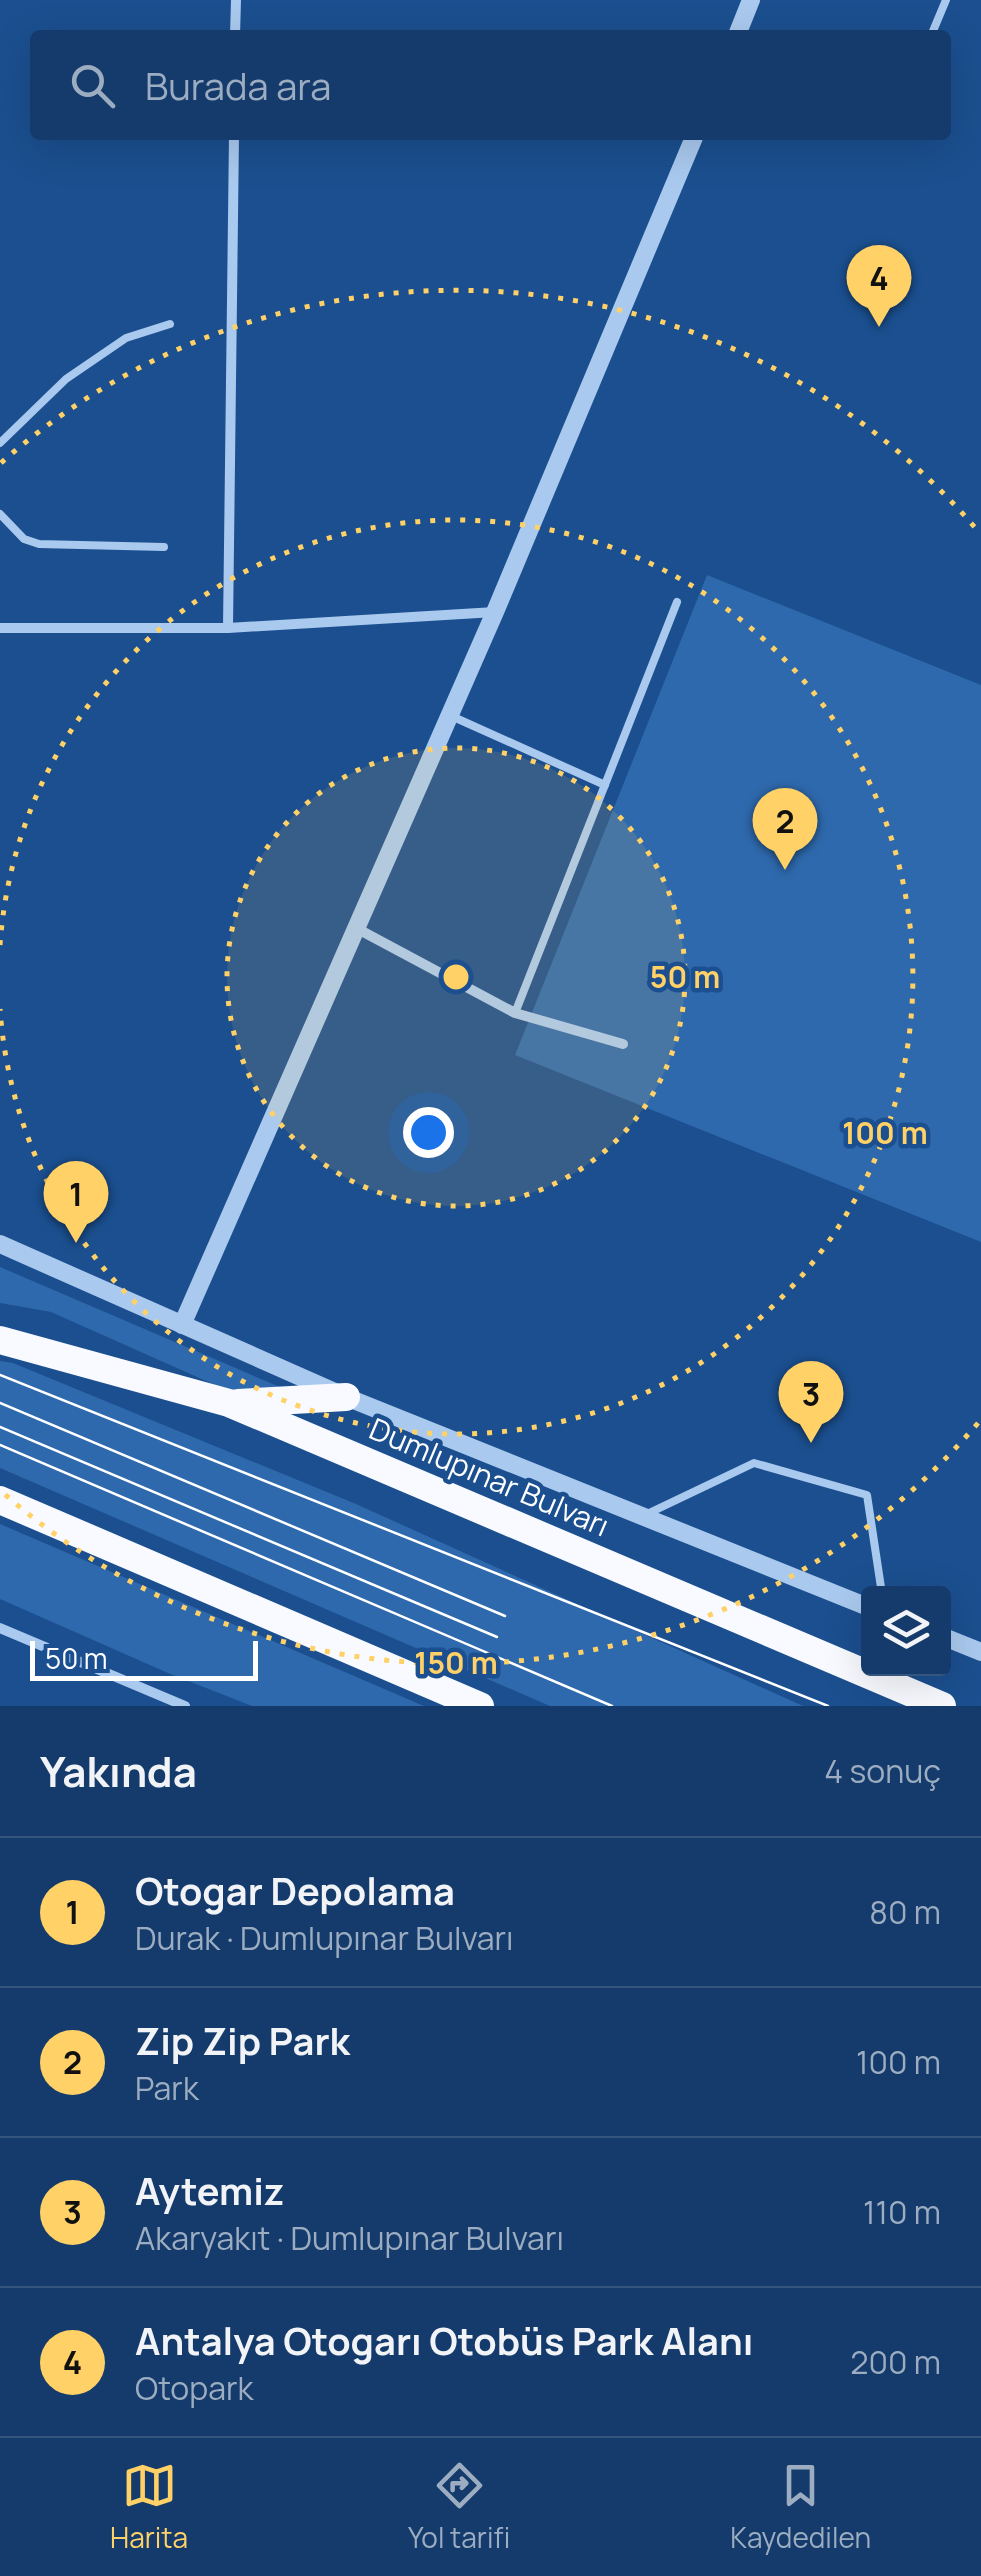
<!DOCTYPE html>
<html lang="tr">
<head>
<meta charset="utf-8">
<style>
  body { margin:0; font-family:Manrope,sans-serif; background:#1d4271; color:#f1f3f6 }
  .controls { position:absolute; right:30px; bottom:30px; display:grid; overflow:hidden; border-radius:10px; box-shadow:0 10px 40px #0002 }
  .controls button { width:90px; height:90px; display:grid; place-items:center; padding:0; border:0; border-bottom:2px solid #33557e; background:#143b6b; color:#f1f3f6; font:50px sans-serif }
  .scale { position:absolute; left:30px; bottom:25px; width:228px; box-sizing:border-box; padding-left:10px; border:5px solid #fff; border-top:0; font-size:28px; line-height:35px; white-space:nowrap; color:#fff; -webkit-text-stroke:8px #1b4f8f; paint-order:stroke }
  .you { position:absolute; left:428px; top:1132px; width:35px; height:35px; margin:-25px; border:8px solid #fff; border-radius:50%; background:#1a73e8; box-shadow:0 0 0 15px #1a73e833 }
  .badge { display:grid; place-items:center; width:65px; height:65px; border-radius:50%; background:#ffd166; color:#111; font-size:32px; font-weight:700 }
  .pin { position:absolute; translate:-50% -82px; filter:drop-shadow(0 2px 5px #0008) }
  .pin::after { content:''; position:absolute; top:52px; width:35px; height:30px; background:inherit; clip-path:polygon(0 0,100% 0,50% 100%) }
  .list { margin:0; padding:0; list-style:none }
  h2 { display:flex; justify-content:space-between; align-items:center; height:130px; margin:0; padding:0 40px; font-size:42px }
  h2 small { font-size:32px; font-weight:400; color:#9dadc1 }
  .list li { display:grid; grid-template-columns:65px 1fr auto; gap:30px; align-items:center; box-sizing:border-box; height:150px; padding:0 40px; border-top:2px solid #33557e }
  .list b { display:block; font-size:38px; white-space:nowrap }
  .list p { margin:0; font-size:32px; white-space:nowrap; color:#9dadc1 }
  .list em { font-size:32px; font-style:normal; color:#9dadc1 }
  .icon { flex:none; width:55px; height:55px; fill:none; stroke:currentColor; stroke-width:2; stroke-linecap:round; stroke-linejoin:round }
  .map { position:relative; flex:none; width:981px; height:1706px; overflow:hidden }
  .search { position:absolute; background:#143b6b; box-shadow:0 10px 40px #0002; left:30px; right:30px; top:30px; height:110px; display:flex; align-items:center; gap:25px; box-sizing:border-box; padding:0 35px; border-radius:10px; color:#9dadc1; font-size:38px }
  .sheet { height:730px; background:#143b6b }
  nav { display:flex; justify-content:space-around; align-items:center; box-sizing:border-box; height:140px; border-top:2px solid #33557e; background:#143b6b; font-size:28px; color:#9dadc1 }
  nav a { display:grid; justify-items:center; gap:5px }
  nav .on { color:#ffd166 }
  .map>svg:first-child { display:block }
  .green { fill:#2e69ad }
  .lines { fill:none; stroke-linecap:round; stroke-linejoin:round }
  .service { stroke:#a9c9ee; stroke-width:8 }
  .minor { stroke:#a9c9ee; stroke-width:10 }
  .tertiary { stroke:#a9c9ee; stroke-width:18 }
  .trunk { stroke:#f8faff; stroke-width:28 }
  .tram { stroke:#fff; stroke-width:2.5 }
  .ring { fill:none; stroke:#ffd166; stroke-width:5; stroke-dasharray:5 10 }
  .labels { text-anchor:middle; stroke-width:9; stroke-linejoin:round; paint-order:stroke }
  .street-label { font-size:30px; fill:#fff; stroke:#1b4f8f }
  .centre { fill:#ffd166; stroke:#1b4f8f; stroke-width:5 }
  .ring-label { font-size:30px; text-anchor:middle; font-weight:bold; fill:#ffd166; stroke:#1b4f8f; stroke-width:9; stroke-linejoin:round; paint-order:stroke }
</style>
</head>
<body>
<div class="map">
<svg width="981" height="1706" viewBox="0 0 981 1706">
  <rect width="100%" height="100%" fill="#1b4f8f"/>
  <g class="green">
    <path d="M 707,575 L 981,685 L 981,1242 L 515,1055 Z"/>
    <path d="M 0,1267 L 289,1391 L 251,1401 L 51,1312 L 0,1303 Z"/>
    <path d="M 0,1361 L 13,1363 L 356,1504 L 803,1706 L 550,1706 L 0,1468 Z"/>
    <path d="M 0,1524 L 424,1706 L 252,1706 L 168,1673 L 0,1599 Z"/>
  </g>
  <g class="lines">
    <g class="service">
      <path d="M 933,31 L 946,0"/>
      <path d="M 0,443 L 66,379 L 126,338 L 170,324"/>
      <path d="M 0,514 L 24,539 L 39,544 L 164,547"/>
      <path d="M 449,715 L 605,785"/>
      <path d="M 515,1013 L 677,602"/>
      <path d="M 647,1514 L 754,1463 L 867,1495 L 882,1594"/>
    </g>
    <g class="minor">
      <path d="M 235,35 L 236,0"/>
      <path d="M 0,628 L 228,628 L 495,612"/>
      <path d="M 228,628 L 234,135"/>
      <path d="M 356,928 L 515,1013 L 623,1044"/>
      <path d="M 0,1628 L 185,1706"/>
    </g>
    <g class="tertiary">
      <path d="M 737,35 L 751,0"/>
      <path d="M 0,1244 L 346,1397 L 868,1607"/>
      <path d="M 182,1325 L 495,612 L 695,135"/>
      <path d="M 944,1637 L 981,1652"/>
    </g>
    <g class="trunk">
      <path d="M 0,1340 L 229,1403 L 942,1706"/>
      <path d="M 238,1403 L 346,1397"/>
      <path d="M 0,1500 L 480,1706"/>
    </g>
    <g class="tram">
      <path d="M 0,1375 L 828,1706"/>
      <path d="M 0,1403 L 505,1616"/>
      <path d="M 0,1427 L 497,1637"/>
      <path d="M 0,1445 L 612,1706"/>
    </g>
  </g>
  <circle cx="456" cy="977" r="229" fill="#ffd166" fill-opacity=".12"/>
  <g class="ring">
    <circle cx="456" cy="977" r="229"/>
    <path d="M0 945A457 457 0 1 1 0 1009"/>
    <path d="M978 1423A686 686 0 0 1 1 1491M1 463A686 686 0 0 1 978 531"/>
  </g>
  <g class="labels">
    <g class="street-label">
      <text transform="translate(489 1478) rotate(23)" y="10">Dumlupınar Bulvarı</text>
    </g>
  </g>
  <circle cx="456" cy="977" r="15" class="centre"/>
  <g class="ring-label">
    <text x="685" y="988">50 m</text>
    <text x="885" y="1144">100 m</text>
    <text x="456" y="1674">150 m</text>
  </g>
</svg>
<div class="controls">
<button><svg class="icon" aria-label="layers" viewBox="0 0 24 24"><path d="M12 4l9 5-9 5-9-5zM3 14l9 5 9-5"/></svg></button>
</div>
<div class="scale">50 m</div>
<div class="you"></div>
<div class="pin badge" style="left:76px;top:1243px">1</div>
<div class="pin badge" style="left:785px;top:870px">2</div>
<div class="pin badge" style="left:811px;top:1443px">3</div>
<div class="pin badge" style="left:879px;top:327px">4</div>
<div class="search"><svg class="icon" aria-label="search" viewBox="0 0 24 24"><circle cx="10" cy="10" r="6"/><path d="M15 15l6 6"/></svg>Burada ara</div>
</div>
<section class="sheet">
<h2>Yakında<small>4 sonuç</small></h2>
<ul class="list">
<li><span class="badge">1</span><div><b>Otogar Depolama</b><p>Durak · Dumlupınar Bulvarı</p></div><em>80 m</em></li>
<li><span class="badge">2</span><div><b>Zip Zip Park</b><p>Park</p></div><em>100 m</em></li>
<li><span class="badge">3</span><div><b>Aytemiz</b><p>Akaryakıt · Dumlupınar Bulvarı</p></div><em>110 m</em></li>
<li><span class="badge">4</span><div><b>Antalya Otogarı Otobüs Park Alanı</b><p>Otopark</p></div><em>200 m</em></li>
</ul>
</section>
<nav>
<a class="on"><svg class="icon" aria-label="map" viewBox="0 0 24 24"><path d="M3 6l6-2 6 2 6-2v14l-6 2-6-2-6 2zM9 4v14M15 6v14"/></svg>Harita</a>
<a><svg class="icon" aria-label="directions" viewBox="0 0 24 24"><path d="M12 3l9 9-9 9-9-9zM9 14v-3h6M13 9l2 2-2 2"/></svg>Yol tarifi</a>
<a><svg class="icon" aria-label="saved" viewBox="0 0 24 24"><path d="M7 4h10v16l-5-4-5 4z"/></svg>Kaydedilen</a>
</nav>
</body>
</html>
